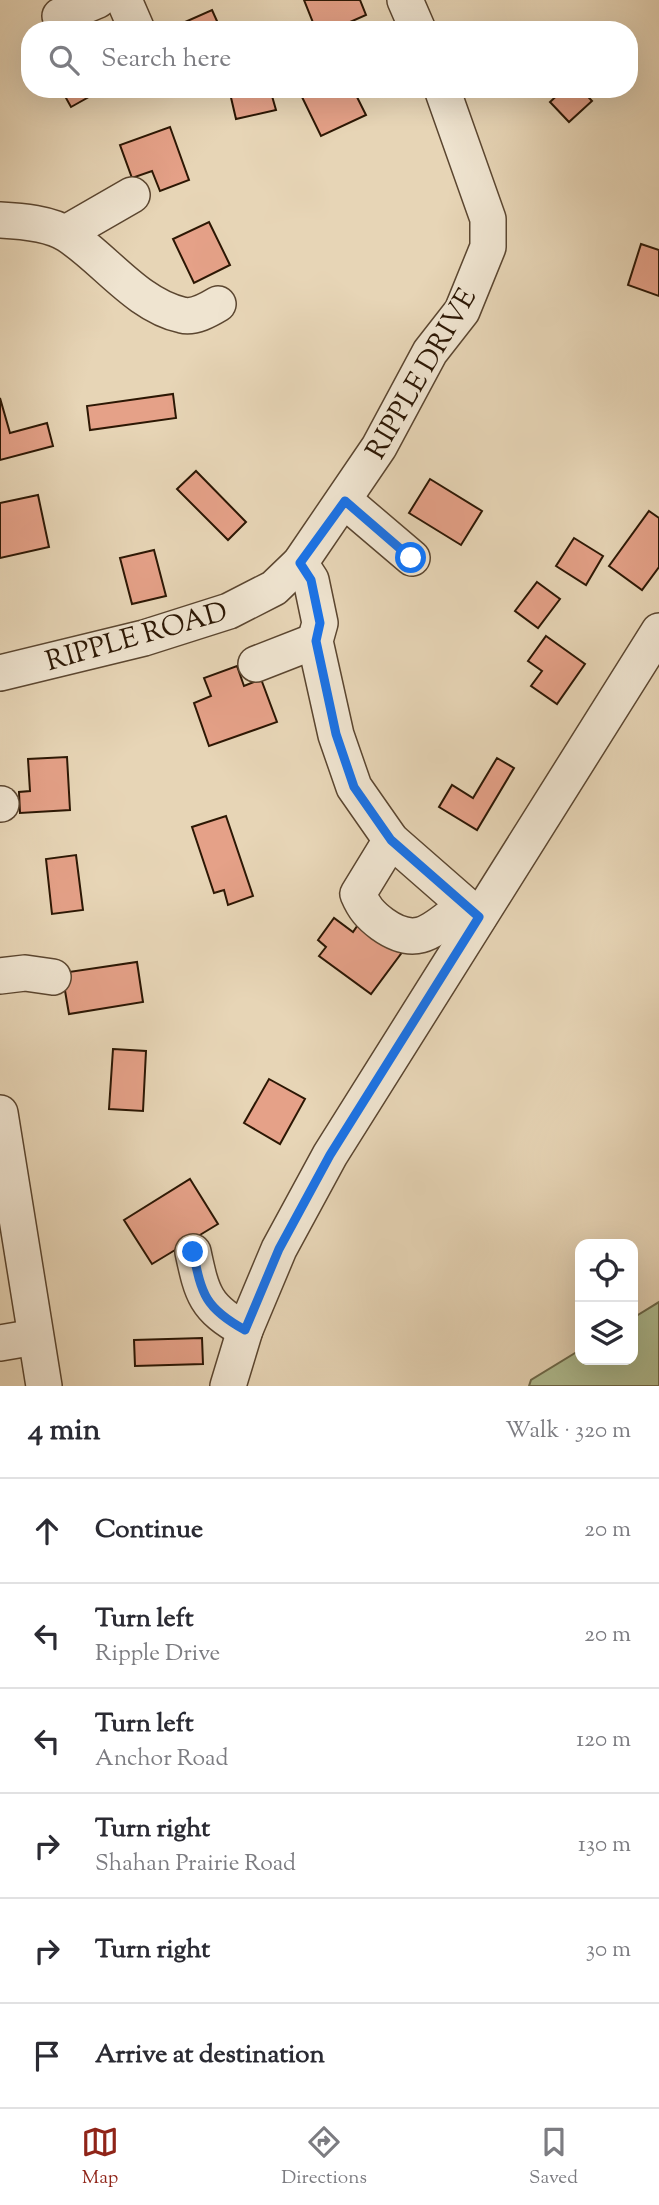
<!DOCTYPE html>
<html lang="en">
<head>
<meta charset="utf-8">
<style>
  body { margin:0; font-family:"Sorts Mill Goudy",serif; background:#f7f7f7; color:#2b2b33 }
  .controls { position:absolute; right:21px; bottom:21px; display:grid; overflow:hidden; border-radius:14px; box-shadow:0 7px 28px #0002 }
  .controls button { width:63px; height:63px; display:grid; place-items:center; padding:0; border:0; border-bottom:2px solid #e1e1e2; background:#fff; color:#2b2b33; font:35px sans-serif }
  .stop { position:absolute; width:21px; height:21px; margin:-16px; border:5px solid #1a73e8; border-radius:50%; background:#fff }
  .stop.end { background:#1a73e8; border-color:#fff; box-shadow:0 2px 7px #0008 }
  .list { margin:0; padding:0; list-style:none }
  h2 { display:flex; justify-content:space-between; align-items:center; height:91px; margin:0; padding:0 28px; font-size:30px }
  h2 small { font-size:23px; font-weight:400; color:#7c7c81 }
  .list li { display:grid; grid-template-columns:46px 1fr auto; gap:21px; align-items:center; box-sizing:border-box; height:105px; padding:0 28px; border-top:2px solid #e1e1e2 }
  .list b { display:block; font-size:26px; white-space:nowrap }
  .list p { margin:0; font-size:23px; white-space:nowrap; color:#7c7c81 }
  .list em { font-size:23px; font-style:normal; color:#7c7c81 }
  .icon { flex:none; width:38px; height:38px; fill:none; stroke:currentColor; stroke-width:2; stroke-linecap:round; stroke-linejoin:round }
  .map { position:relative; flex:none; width:659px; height:1386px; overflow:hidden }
  .search { position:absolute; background:#fff; box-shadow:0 7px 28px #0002; left:21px; right:21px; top:21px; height:77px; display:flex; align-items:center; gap:18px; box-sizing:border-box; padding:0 24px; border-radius:28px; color:#7c7c81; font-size:26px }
  .sheet { height:721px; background:#fff }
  nav { display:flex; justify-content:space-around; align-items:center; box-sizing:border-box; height:98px; border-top:2px solid #e1e1e2; background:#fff; font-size:19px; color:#7c7c81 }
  nav a { display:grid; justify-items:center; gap:4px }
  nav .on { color:#8f2418 }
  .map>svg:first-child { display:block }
  .green { fill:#b0be92; stroke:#6e6a4b; stroke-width:2 }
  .building { fill:#e5a188; stroke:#2c1704; stroke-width:2 }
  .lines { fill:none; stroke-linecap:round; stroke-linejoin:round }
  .minor-casing { stroke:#5b4630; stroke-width:38 }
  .minor { stroke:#efe4d0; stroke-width:35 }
  .route { stroke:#1a73e8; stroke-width:9 }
  .labels { text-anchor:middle; stroke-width:5; stroke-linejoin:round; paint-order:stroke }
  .street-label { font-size:28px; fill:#2c1704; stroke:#efe4d0 }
</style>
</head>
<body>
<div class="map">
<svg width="659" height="1386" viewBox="0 0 659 1386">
  <rect width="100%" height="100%" fill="#e7d5b6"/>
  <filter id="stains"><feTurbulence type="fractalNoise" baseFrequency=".00286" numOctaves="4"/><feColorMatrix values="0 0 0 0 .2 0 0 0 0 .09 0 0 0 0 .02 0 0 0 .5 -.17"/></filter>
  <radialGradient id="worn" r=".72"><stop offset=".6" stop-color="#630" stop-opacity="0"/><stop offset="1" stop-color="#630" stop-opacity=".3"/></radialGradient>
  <path class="green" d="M 659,1302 L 659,1386 L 529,1386 L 531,1380 L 580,1350 L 580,1360 L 633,1360 L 633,1318 Z"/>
  <g class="building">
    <path d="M 304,0 L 360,0 L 366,15 L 332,30 L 316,30 Z"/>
    <path d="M 212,10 L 221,30 L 167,30 Z"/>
    <path d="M 61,89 L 103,89 L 71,107 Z"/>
    <path d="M 229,89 L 270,89 L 276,110 L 236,119 Z"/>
    <path d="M 314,89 L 353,89 L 366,115 L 321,136 L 301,95 Z"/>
    <path d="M 564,89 L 581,89 L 592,101 L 569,122 L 550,102 Z"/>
    <path d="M 170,127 L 189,180 L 160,191 L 152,171 L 132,178 L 120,145 Z"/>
    <path d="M 209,222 L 230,265 L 194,283 L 173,239 Z"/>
    <path d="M 641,244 L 659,250 L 659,296 L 628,285 Z"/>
    <path d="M 173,394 L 176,418 L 90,430 L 87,406 Z"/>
    <path d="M 0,398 L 10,433 L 47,423 L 53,446 L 0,460 Z"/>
    <path d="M 196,471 L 246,522 L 228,540 L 177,489 Z"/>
    <path d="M 430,479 L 482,511 L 461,545 L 409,513 Z"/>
    <path d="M 38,495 L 49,547 L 0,558 L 0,503 Z"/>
    <path d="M 649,511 L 659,518 L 659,567 L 642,590 L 609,566 Z"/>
    <path d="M 574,538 L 603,556 L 586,585 L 556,566 Z"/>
    <path d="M 154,550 L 166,596 L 132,604 L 120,558 Z"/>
    <path d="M 537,582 L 560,599 L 538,628 L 515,611 Z"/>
    <path d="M 546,636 L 585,664 L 557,704 L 531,686 L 542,671 L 528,661 Z"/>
    <path d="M 237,666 L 244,686 L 261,679 L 277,722 L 209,746 L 194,703 L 211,696 L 204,678 Z"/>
    <path d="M 67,757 L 70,810 L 20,813 L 19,792 L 30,791 L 28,759 Z"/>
    <path d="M 497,758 L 514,768 L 477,830 L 439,807 L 452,785 L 473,798 Z"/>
    <path d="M 226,816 L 253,896 L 228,905 L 224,890 L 214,893 L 192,827 Z"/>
    <path d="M 76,855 L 83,910 L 52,914 L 46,859 Z"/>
    <path d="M 364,916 L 406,947 L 371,994 L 319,956 L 326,947 L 318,940 L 334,918 L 353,932 Z"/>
    <path d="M 137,962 L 143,1002 L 69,1014 L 62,973 Z"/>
    <path d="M 113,1049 L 146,1051 L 143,1111 L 109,1109 Z"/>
    <path d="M 269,1079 L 305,1099 L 280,1144 L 244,1123 Z"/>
    <path d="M 190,1179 L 218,1224 L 152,1264 L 124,1220 Z"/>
    <path d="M 202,1338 L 203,1364 L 135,1366 L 134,1340 Z"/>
  </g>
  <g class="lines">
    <defs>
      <g id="minor">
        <path d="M 124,0 L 137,30"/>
        <path d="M 405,0 L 418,30"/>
        <path d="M 60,16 L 98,0"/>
        <path d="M 0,220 C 21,221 50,223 68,235 C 105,259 137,305 182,315 C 194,318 208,310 218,304"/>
        <path d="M 66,233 L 132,195"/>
        <path d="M 345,501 L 412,558"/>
        <path d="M 300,563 L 311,580 L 320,623 L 315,641 L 336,735 L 354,787 L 391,840 L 479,917"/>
        <path d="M 256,664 L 315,641"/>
        <path d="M 0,673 L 144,638 L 229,611 L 274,588 L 300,563 L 379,447 L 430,352 L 462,311 L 488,247 L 488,219 L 442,89"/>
        <path d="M 0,804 L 1,804"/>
        <path d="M 391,840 L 358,894 C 364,908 370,915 382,924 C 418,950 434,929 465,905"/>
        <path d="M 0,976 L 25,973 L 53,977"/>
        <path d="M 0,1113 L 44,1386"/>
        <path d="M 193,1252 C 202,1294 205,1308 245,1330"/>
        <path d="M 0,1343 L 35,1337"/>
        <path d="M 228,1386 L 245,1330 L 279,1249 L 330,1155 L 659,631"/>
      </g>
    </defs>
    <use href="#minor" class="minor-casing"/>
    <use href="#minor" class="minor"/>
  </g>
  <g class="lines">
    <path class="route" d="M 193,1252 C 202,1295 205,1308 245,1330 L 279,1249 L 330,1155 L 479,917 L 391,840 L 354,787 L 336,734 L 316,641 L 320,623 L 311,580 L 300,563 L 345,501 L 411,558"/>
  </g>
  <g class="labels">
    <g class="street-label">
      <text transform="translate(420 373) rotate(-60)" y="10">RIPPLE DRIVE</text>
      <text transform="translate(136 635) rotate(-16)" y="10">RIPPLE ROAD</text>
    </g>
  </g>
  <rect width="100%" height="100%" filter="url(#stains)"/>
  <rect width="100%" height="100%" fill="url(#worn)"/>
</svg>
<div class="controls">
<button><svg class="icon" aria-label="locate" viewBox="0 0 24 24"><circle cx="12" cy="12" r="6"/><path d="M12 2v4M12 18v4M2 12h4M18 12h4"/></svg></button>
<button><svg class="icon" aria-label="layers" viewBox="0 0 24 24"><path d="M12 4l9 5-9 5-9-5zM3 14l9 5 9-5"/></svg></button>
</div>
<div class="stop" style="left:411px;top:558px"></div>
<div class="stop end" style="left:193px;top:1252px"></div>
<div class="search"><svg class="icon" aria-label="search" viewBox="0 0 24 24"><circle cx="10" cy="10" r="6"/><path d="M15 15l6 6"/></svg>Search here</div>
</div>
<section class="sheet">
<h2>4 min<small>Walk · 320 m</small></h2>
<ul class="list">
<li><svg class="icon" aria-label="ahead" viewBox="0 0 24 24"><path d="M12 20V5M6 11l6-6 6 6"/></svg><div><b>Continue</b></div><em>20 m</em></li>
<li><svg class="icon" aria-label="left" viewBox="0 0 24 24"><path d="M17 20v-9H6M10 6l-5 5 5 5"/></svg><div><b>Turn left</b><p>Ripple Drive</p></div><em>20 m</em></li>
<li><svg class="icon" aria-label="left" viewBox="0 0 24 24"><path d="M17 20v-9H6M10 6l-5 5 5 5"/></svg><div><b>Turn left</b><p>Anchor Road</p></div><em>120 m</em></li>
<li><svg class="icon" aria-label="right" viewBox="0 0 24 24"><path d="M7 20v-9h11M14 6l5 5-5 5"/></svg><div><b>Turn right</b><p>Shahan Prairie Road</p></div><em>130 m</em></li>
<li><svg class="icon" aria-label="right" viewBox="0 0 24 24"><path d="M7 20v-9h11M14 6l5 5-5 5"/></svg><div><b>Turn right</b></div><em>30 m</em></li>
<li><svg class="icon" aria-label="arrive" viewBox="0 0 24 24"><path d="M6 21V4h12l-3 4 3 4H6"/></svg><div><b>Arrive at destination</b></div></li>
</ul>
</section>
<nav>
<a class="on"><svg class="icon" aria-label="map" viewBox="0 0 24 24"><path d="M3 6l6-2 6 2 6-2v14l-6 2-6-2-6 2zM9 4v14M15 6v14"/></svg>Map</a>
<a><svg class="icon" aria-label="directions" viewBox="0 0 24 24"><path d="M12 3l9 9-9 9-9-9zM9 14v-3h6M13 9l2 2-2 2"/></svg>Directions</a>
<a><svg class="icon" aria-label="saved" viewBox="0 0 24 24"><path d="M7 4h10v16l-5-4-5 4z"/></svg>Saved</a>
</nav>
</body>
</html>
